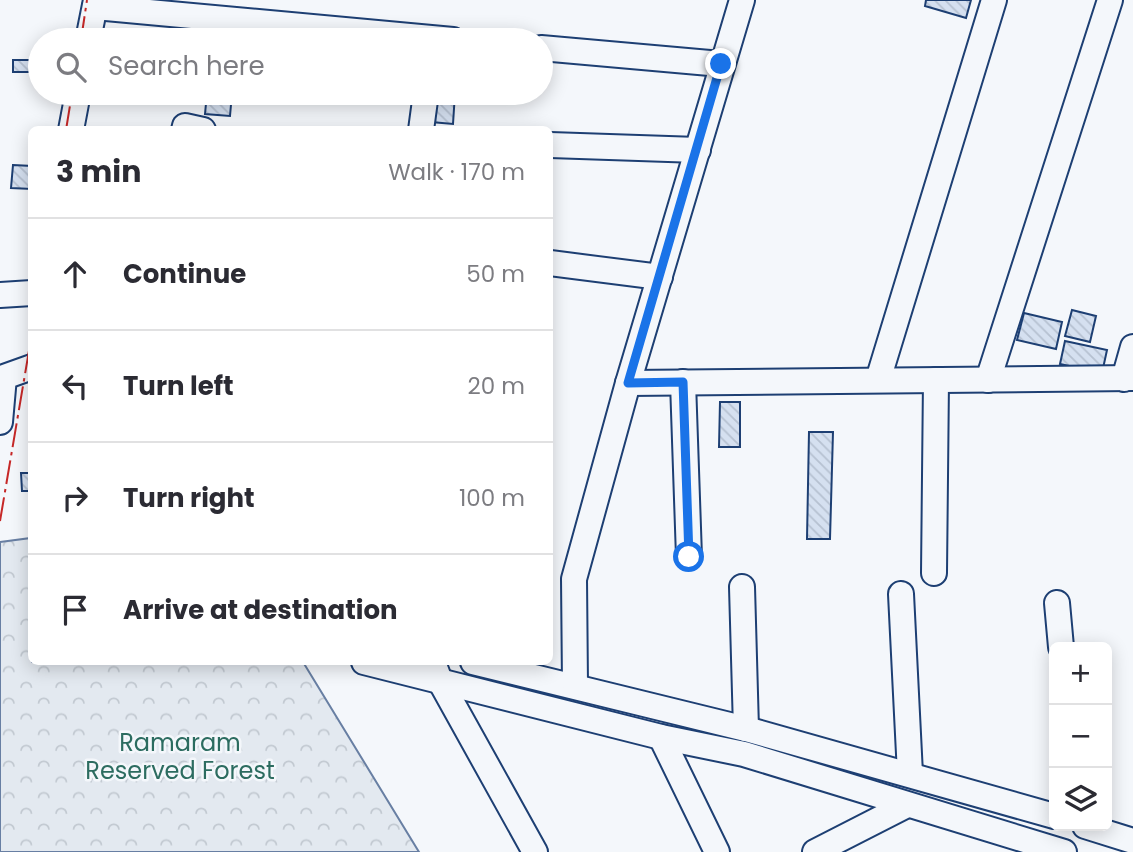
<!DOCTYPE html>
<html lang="en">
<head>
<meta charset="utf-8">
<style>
  body { margin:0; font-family:Poppins,sans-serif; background:#f2f2f3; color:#2b2b33 }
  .controls { position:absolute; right:21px; bottom:21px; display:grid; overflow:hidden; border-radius:10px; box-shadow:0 4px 18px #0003 }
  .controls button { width:63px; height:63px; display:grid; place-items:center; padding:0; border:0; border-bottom:2px solid #e1e1e2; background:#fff; color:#2b2b33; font:35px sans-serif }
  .stop { position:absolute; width:21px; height:21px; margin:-16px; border:5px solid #1a73e8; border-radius:50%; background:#fff }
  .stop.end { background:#1a73e8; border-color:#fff; box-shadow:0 2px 7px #0008 }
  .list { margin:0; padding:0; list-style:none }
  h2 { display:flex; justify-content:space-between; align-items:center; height:91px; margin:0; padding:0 28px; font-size:30px }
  h2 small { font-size:23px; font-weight:400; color:#7c7c81 }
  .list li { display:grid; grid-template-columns:46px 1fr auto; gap:21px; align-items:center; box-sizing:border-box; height:112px; padding:0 28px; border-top:2px solid #e1e1e2 }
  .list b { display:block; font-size:26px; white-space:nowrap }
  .list em { font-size:23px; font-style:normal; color:#7c7c81 }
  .icon { flex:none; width:38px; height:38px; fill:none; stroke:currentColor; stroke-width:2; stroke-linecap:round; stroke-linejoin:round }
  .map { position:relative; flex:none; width:1133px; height:852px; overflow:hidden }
  .search { position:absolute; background:#fff; box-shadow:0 4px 18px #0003; left:28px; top:28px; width:525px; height:77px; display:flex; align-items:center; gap:18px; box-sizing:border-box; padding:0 24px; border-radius:38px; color:#7c7c81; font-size:26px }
  .panel { position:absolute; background:#fff; box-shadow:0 4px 18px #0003; left:28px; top:126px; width:525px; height:539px; border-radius:10px }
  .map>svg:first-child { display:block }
  .forest { fill:url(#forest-crowns); stroke:#687fa3; stroke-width:2 }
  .building { fill:url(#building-back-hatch); stroke:#1d3f73; stroke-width:2 }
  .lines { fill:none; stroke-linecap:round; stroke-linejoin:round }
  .minor-casing { stroke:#1d3f73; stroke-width:28 }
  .minor { stroke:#f4f7fb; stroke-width:24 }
  .power { stroke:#c62828; stroke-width:2; stroke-dasharray:24 5 3.5 5; stroke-linecap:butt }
  .route { stroke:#1a73e8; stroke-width:9 }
  .labels { text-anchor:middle; stroke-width:5; stroke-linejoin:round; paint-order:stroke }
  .park-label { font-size:24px; fill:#2c6c60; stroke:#f4f7fb }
</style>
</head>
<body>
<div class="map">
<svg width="1133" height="852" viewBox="0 0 1133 852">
  <defs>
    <pattern id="forest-crowns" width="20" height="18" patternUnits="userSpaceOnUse" patternTransform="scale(1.75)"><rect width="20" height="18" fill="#e3e9f0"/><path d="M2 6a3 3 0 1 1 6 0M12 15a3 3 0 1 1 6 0" fill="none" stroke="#c2c9d1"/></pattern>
    <pattern id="building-back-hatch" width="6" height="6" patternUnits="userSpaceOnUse" patternTransform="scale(1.75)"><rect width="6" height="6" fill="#d5e0f0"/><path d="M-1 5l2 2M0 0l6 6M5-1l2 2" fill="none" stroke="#b6c1d1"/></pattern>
  </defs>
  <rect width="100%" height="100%" fill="#f4f7fb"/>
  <path class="forest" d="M 31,538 L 32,662 L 303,662 L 419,852 L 0,852 L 0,542 Z"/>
  <g class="building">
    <path d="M 926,0 L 971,0 L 966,18 L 925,6 Z"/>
    <rect x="13" y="60" width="27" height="12"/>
    <path d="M 207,93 L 232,93 L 230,116 L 205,114 Z"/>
    <path d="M 433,93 L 455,93 L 453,124 L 431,122 Z"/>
    <path d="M 13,165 L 32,166 L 32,189 L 11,188 Z"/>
    <path d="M 1072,310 L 1096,316 L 1090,342 L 1065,336 Z"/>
    <path d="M 1024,313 L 1062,322 L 1056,349 L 1017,340 Z"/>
    <path d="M 1065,341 L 1107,350 L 1102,373 L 1060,364 Z"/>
    <path d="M 720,402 L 740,402 L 740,447 L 719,447 Z"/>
    <path d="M 809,432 L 833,432 L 830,539 L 807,539 Z"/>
    <path d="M 21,473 L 32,473 L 32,491 L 22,491 Z"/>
  </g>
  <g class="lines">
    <defs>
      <g id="minor">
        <path d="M 95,7 L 453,40"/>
        <path d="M 88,40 L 96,0"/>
        <path d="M 541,48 L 721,64"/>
        <path d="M 71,130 L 78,93"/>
        <path d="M 184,130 L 185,126 L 203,130"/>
        <path d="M 421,130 L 426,93"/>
        <path d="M 550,145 L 698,150"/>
        <path d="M 550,263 L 660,277"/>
        <path d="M 0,295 L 32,293"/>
        <path d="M 1124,379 L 1133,347"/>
        <path d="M 878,380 L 994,0"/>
        <path d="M 988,380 L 1110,0"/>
        <path d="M 683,382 L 689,557"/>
        <path d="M 628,383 L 1133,378"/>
        <path d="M 0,422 L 4,377 L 32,367"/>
        <path d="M 934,573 L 936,380"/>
        <path d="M 742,587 L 746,729"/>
        <path d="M 901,594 L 910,774"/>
        <path d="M 1057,603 L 1061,647"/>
        <path d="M 364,662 L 661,737 L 744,754 L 1064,852"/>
        <path d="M 433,662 L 440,681 L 535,852"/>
        <path d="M 473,662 L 746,729 L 1054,816"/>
        <path d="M 575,685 L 574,579 L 628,383 L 742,0"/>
        <path d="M 661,737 L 717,852"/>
        <path d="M 1085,826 L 1133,841"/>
        <path d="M 815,852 L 905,806"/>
      </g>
    </defs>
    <use href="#minor" class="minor-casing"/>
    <use href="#minor" class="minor"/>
    <g class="power">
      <path d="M 81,40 L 87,0"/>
      <path d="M 66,130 L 72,93"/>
      <path d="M 0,521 L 32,333"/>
    </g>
  </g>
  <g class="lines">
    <path class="route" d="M 689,557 L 683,382 L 628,383 L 721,64"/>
  </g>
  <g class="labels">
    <g class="park-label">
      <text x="180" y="751">Ramaram<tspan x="180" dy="28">Reserved Forest</tspan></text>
    </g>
  </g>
</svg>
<div class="controls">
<button>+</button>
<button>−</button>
<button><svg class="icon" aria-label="layers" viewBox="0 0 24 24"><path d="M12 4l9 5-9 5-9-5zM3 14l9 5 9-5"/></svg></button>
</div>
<div class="stop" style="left:689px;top:557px"></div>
<div class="stop end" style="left:721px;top:64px"></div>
<div class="search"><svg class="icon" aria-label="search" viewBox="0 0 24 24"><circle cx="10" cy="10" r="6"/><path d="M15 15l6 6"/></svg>Search here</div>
<section class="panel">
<h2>3 min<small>Walk · 170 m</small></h2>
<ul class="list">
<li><svg class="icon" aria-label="ahead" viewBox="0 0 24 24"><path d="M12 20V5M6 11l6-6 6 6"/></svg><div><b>Continue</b></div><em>50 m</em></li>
<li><svg class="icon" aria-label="left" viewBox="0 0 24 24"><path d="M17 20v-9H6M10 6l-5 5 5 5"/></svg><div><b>Turn left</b></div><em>20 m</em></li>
<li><svg class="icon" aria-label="right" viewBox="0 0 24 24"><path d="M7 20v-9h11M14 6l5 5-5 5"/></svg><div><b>Turn right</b></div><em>100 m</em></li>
<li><svg class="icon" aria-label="arrive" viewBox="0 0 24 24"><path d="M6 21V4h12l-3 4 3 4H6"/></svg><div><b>Arrive at destination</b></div></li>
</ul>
</section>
</div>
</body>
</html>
